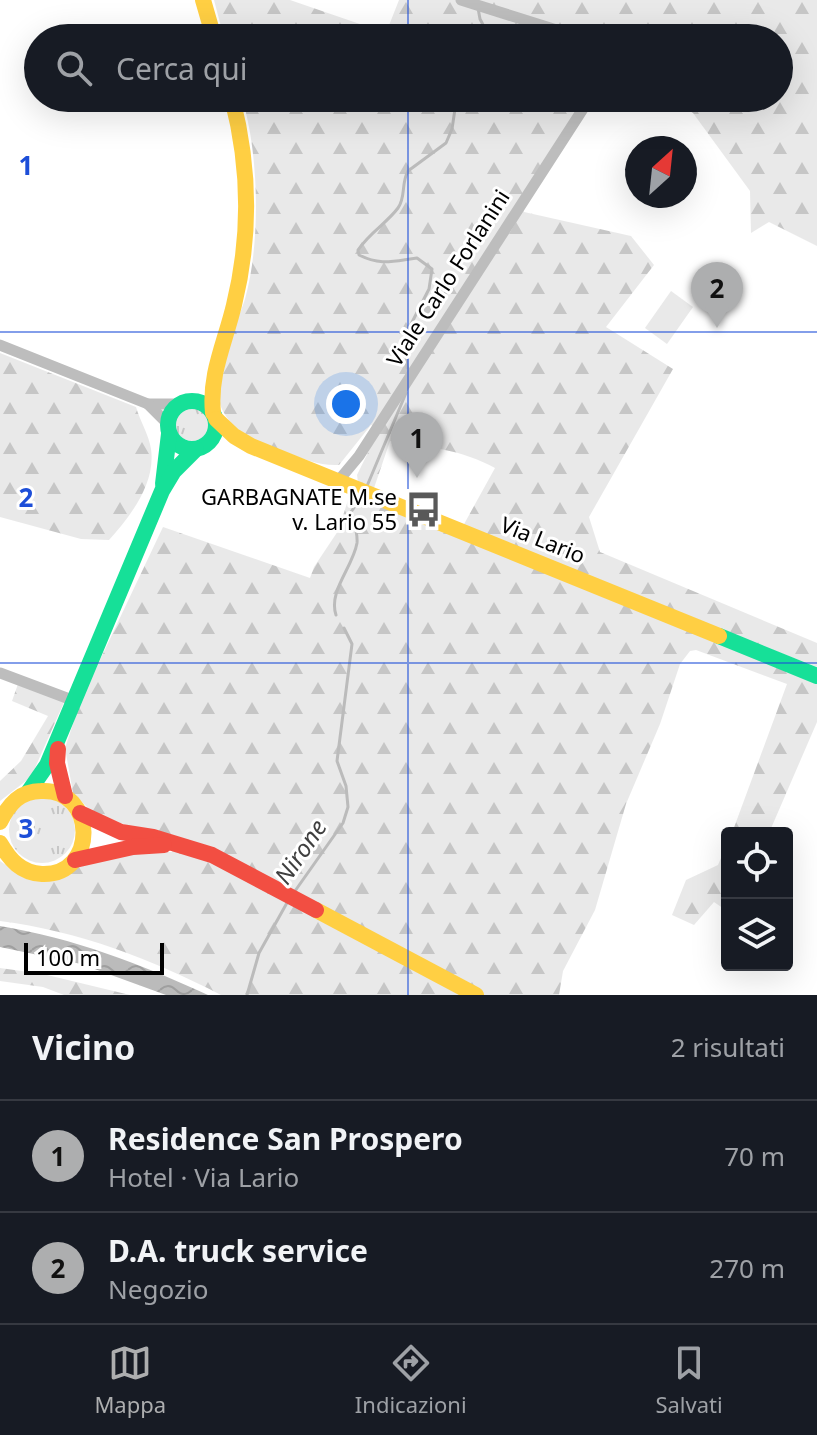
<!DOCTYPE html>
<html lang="it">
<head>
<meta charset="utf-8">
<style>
  body { margin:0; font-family:"Noto Sans",sans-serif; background:#20242c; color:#f1f3f6 }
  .controls { position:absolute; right:24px; bottom:24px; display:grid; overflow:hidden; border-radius:8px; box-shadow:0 8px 32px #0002 }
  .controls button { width:72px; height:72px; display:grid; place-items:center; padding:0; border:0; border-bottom:2px solid #363941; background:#171b24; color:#f1f3f6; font:40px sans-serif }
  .compass { position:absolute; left:625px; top:136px; width:72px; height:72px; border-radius:50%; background:#171b24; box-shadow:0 8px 32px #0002; rotate:27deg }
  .scale { position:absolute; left:24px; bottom:20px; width:140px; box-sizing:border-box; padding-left:8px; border:4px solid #000; border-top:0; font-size:22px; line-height:28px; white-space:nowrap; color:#000; -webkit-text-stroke:6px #fff; paint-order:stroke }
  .you { position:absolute; left:346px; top:404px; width:28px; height:28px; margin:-20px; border:6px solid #fff; border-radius:50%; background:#1a73e8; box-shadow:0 0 0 12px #1a73e833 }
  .badge { display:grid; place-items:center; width:52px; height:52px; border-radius:50%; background:#adaeaf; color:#111; font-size:26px; font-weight:700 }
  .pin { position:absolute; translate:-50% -66px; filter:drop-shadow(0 2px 4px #0008) }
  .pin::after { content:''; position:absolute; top:42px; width:28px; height:24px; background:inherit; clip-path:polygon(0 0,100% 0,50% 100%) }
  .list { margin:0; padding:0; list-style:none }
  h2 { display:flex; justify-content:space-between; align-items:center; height:104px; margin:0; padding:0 32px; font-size:34px }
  h2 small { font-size:26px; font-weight:400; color:#9ea1a6 }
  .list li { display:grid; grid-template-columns:52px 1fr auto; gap:24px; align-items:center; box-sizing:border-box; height:112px; padding:0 32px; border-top:2px solid #363941 }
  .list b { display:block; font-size:30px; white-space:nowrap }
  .list p { margin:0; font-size:26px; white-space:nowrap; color:#9ea1a6 }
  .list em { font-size:26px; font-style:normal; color:#9ea1a6 }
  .icon { flex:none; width:44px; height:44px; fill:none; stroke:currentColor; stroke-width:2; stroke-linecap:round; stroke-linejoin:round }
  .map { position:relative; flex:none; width:817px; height:995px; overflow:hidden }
  .search { position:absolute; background:#171b24; box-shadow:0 8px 32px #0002; left:24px; right:24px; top:24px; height:88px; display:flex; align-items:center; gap:20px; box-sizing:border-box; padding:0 28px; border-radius:44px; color:#9ea1a6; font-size:30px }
  .sheet { height:328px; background:#171b24 }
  nav { display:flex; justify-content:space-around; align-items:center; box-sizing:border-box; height:112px; border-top:2px solid #363941; background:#171b24; font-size:22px; color:#9ea1a6 }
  nav a { display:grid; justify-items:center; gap:4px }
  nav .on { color:#adaeaf }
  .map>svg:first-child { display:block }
  .grass { fill:url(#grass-tufts) }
  .forest { fill:url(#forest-firs) }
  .pitch { fill:#e9e9e9 }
  .water { fill:url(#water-waves) }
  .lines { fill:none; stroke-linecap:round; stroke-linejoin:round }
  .stream { stroke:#bbb; stroke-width:3 }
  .street { stroke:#bdbdbd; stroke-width:11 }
  .fast { stroke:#16e098; stroke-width:16 }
  .slow { stroke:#ffcf43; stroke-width:16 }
  .jam { stroke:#f24e42; stroke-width:16 }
  .grid { fill:none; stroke:#1d4ed8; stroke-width:2; stroke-opacity:0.55 }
  .labels { text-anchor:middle; stroke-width:6; stroke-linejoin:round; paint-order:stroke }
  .street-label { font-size:22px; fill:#000; stroke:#fff }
  .poi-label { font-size:22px; fill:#000; stroke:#fff; text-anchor:end }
  .water-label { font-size:24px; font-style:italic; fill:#3f3f3f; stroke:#fff }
  .grid-label { font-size:26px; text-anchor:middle; font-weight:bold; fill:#1d4ed8; stroke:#fff; stroke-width:6; stroke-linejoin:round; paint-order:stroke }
</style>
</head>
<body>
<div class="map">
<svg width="817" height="995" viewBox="0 0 817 995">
  <defs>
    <pattern id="grass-tufts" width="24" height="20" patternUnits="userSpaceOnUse" patternTransform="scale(2)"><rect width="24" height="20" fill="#e9e9e9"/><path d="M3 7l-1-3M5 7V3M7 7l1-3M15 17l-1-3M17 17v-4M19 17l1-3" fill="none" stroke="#c6c6c6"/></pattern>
    <pattern id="forest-firs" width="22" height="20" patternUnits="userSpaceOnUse" patternTransform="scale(2)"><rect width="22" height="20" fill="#e9e9e9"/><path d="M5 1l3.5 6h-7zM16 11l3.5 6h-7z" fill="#c6c6c6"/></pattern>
    <pattern id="water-waves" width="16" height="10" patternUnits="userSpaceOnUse" patternTransform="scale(2)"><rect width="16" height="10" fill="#bbb"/><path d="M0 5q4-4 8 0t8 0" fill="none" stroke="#9f9f9f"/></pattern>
  </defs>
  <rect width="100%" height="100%" fill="#fff"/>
  <g class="grass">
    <circle cx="192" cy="424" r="17"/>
    <circle cx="42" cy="830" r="33"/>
  </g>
  <g class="forest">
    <path d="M 214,0 L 290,0 L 386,33 L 399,0 L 817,0 L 817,246 L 769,222 L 751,233 L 750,191 L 693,113 L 670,98 L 779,98 L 779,38 L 224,38 Z"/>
    <path d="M 242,98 L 585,98 L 521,202 L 524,212 L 631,236 L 654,265 L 606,327 L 673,369 L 589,517 L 600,552 L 817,643 L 817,667 L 541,560 L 463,526 L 495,468 C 463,450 426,446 390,441 L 374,488 L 358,482 L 357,475 L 379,430 L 371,425 L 339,465 C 319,466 305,459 286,453 C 251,440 220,428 216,386 C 215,375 240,315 245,299 C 261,243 259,153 242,98 Z"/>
    <path d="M 0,353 L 136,407 C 140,421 149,435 151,449 C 156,483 130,517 109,540 L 81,539 L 0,517 Z"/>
    <path d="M 351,491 L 817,681 L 817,722 L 769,833 L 732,833 L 787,684 L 696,650 L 690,651 L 680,664 L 660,724 L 626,804 L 595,910 L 563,971 L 559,995 L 221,995 C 152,959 78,931 0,921 L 0,861 L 26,879 L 140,851 L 172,852 L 174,837 L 133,828 L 90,810 L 73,793 L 65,748 L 81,700 L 163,527 L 310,578 L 314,567 L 338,531 Z"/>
    <path d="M 18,684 L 65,700 L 31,777 L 0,801 L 0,781 L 21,761 L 48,716 L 12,701 Z"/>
    <path d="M 727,844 L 727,911 L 714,902 L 694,925 L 672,915 L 686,880 L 718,865 Z"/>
    <path d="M 0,968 L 43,974 L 130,995 L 64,995 L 43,987 L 0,981 Z"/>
  </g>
  <path class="pitch" d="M 671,291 L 693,307 L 667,344 L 645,328 Z"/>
  <path class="water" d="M 0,926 C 73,938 141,964 208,995 L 166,995 L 81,964 L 0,947 Z"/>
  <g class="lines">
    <g class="stream">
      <path d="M 478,8 L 480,19 L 490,38"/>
      <path d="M 407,368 L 406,334 L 429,289 L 432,269 L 417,258 C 393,261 381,266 359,255 L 358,250 C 370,232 386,224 398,208 C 406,197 401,183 408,171 L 446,143 L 452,129 L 455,109 L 468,98"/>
      <path d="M 367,486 L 406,393"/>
      <path d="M 336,615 C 328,591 353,567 357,543 C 358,533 354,522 351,512 L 362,496"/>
      <path d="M 295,891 L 343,823 L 348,807 L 346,786 L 337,761 L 352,644 L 344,628"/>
      <path d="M 247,995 L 259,953 L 288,901"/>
    </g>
    <g class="street">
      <path d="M 461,0 L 582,38"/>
      <path d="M 0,345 L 148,404 L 179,404"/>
      <path d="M 148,404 L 168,424"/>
      <path d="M 339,480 L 359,456 L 590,98"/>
      <path d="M 0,673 L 72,700"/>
    </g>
    <g class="fast">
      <circle cx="192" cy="425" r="24"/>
      <path d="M 163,484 L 169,434"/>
      <path d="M 719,636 L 817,676"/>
      <path d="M 29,791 L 47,765 L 162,491 L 174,471 L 196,449"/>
    </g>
    <g class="slow">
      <path d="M 203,0 L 214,38"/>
      <path d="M 213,413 C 209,374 225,343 234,305 C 251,236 250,167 232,98"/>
      <path d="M 216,419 L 234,436 L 251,446 L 719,636"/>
      <path d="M 0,822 C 9,804 20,791 41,791 C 97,788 98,876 42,874 C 21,873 10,860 0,843"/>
      <path d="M 316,910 L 476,995"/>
    </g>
    <g class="jam">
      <path d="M 58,749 L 57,763 L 65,796"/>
      <path d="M 80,813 L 121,832 L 153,837 L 212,855 L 316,910"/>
      <path d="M 75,860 L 133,847 L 164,845"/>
    </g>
  </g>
  <path class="grid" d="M 408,0 L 408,38M 408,98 L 408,995M 0,332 L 817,332M 0,663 L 817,663"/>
  <defs>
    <symbol id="bus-bare" viewBox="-9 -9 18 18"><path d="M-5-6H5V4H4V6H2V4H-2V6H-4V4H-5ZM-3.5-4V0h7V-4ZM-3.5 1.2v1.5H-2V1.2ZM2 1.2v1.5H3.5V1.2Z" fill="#595959" stroke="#fff" stroke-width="2.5" paint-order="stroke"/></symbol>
  </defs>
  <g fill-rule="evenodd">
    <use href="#bus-bare" x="398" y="484" width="51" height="51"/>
  </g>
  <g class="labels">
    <g class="street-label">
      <text transform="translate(448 278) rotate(-57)" y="8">Viale Carlo Forlanini</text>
      <text transform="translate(543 540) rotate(22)" y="8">Via Lario</text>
    </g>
    <g class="poi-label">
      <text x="397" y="505">GARBAGNATE M.se<tspan x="397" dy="25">v. Lario 55</tspan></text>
    </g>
    <g class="water-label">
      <text transform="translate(301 852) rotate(-56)" y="8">Nirone</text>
    </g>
  </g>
  <g class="grid-label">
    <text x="26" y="175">1</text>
    <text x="26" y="507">2</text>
    <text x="26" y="838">3</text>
  </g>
</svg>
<div class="controls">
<button><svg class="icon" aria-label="locate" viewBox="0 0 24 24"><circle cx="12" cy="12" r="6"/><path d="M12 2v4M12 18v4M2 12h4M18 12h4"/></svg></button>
<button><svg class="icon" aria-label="layers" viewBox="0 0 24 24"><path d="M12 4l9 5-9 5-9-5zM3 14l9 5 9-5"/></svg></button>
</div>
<svg class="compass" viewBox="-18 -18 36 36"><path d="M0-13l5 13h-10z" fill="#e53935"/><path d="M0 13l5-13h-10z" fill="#9ea1a6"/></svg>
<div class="scale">100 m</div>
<div class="you"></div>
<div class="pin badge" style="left:417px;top:478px">1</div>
<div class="pin badge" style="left:717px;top:328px">2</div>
<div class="search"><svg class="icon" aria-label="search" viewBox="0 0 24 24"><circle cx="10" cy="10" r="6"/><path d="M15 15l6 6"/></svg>Cerca qui</div>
</div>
<section class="sheet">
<h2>Vicino<small>2 risultati</small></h2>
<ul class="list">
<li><span class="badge">1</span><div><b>Residence San Prospero</b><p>Hotel · Via Lario</p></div><em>70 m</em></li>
<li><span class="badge">2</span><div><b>D.A. truck service</b><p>Negozio</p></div><em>270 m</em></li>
</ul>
</section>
<nav>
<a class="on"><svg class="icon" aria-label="map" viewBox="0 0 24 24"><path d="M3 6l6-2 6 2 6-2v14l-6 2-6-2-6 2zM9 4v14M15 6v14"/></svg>Mappa</a>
<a><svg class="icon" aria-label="directions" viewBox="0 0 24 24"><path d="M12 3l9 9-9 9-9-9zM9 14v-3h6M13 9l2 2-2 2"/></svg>Indicazioni</a>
<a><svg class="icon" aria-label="saved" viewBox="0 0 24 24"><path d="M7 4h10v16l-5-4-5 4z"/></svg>Salvati</a>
</nav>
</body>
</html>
